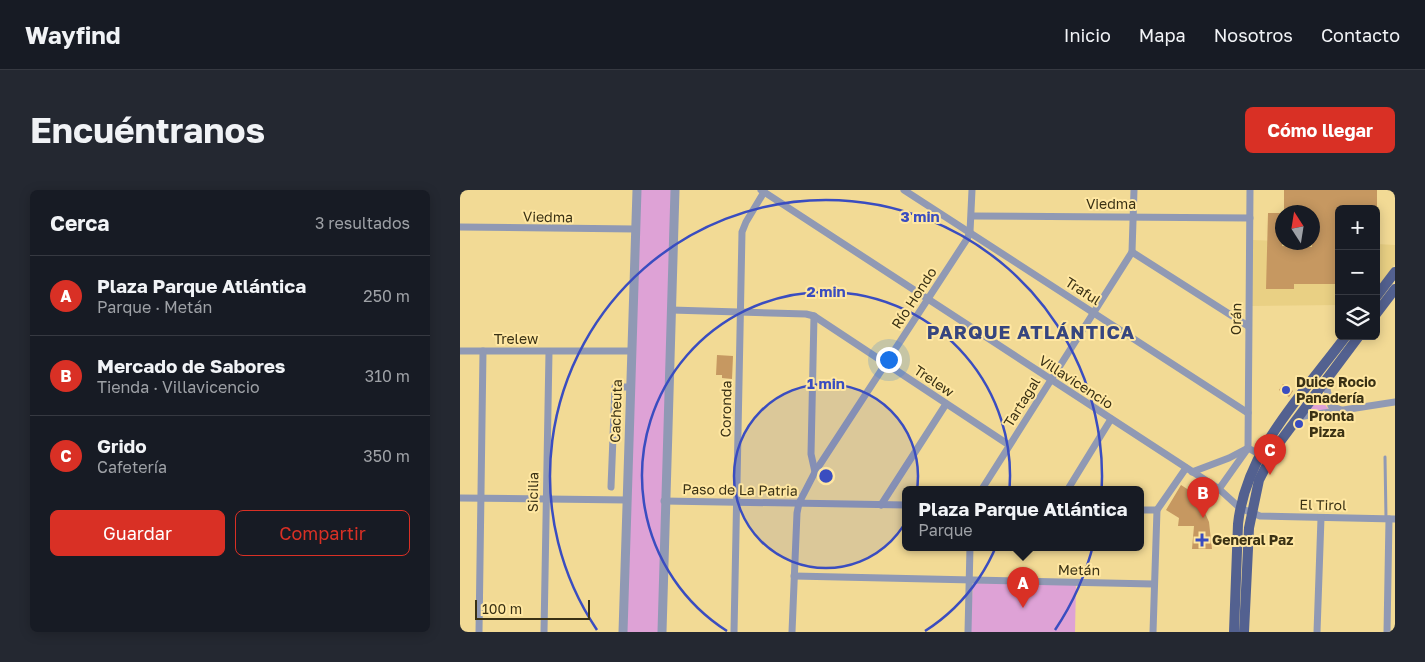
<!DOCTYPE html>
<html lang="es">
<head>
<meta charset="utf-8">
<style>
  body { margin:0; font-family:"Golos Text",sans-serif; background:#242831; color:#f1f3f6 }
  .controls { position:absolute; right:15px; top:15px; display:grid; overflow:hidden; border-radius:8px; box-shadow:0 2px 12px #0003 }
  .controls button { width:45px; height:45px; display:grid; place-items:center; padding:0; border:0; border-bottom:1px solid #363941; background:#171b24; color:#f1f3f6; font:25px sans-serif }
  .compass { position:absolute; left:815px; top:15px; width:45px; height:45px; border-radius:50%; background:#171b24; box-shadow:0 2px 12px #0003; rotate:348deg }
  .scale { position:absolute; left:15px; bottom:12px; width:115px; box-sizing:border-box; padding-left:5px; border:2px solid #3a3114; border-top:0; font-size:14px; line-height:18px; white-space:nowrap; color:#3a3114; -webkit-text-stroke:4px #ffe7a2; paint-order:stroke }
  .you { position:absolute; left:428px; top:169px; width:18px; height:18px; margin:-12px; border:4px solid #fff; border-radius:50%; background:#1a73e8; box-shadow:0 0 0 8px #1a73e833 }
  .badge { display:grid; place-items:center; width:32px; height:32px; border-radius:50%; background:#d93025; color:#fff; font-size:16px; font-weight:700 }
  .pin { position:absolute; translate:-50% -41px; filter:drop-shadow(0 1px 2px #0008) }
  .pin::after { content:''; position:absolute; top:26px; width:18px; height:15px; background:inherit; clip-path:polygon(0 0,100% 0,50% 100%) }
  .popup { position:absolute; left:442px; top:296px; width:242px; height:65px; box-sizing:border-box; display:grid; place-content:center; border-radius:8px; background:#171b24; filter:drop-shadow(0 1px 4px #0005); font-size:16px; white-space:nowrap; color:#9ea1a6 }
  .popup b { font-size:19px; color:#f1f3f6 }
  .popup::after { content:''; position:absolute; left:50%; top:100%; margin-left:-10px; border:10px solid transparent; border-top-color:#171b24 }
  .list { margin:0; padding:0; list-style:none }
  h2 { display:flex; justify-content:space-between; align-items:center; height:65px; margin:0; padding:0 20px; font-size:21px }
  h2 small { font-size:16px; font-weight:400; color:#9ea1a6 }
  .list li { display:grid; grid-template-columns:32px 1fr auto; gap:15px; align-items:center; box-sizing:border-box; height:80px; padding:0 20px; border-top:1px solid #363941 }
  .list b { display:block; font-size:19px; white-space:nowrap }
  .list p { margin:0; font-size:16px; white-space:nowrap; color:#9ea1a6 }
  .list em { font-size:16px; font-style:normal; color:#9ea1a6 }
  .actions { display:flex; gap:10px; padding:15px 20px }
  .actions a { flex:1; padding:11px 0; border:1px solid #d93025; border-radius:8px; text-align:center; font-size:18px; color:#d93025 }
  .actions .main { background:#d93025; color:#fff }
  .icon { flex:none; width:28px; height:28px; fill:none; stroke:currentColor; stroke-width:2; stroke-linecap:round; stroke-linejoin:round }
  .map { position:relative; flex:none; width:935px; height:442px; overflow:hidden; border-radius:8px }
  header { display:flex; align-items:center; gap:30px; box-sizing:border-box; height:70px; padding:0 25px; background:#171b24; border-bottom:1px solid #363941 }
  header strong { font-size:24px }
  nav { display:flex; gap:28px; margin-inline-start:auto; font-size:18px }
  .intro { display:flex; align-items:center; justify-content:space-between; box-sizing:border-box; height:120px; padding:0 30px }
  h1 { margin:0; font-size:35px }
  .button { padding:12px 22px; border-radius:8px; background:#d93025; color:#fff; font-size:18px; font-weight:700 }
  main { display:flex; gap:30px; padding:0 30px }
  aside { flex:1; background:#171b24; border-radius:8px; box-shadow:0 2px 12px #0003 }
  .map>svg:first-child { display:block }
  .built { fill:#e9d084 }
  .green { fill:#dea2d6 }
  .building { fill:#c69861 }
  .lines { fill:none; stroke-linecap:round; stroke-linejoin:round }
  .service { stroke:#9099b4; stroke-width:3 }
  .minor { stroke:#9099b4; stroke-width:7 }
  .tertiary { stroke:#9099b4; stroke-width:9 }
  .primary { stroke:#536190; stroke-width:10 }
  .ring { fill:none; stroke:#3a4dc0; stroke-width:2.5 }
  .poi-dot { fill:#3a4dc0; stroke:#ffe7a2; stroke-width:2 }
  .labels { text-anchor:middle; stroke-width:4; stroke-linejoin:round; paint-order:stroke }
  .street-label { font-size:14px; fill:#3a3114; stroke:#ffe7a2 }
  .poi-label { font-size:14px; font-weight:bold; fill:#3a3114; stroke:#ffe7a2; text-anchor:start }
  .district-label { font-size:19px; font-weight:bold; letter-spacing:1px; fill:#36457f; stroke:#ffe7a2 }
  .centre { fill:#3a4dc0; stroke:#ffe7a2; stroke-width:2.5 }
  .ring-label { font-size:15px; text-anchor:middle; font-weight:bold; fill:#3a4dc0; stroke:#ffe7a2; stroke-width:4; stroke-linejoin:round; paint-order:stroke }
</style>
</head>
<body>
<header>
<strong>Wayfind</strong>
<nav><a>Inicio</a><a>Mapa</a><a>Nosotros</a><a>Contacto</a></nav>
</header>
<div class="intro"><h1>Encuéntranos</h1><a class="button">Cómo llegar</a></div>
<main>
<aside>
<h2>Cerca<small>3 resultados</small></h2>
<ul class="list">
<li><span class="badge">A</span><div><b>Plaza Parque Atlántica</b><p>Parque · Metán</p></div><em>250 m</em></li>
<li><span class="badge">B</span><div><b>Mercado de Sabores</b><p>Tienda · Villavicencio</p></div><em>310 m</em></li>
<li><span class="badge">C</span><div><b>Grido</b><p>Cafetería</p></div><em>350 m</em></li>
</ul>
<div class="actions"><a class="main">Guardar</a><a>Compartir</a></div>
</aside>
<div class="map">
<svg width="935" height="442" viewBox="0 0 935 442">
  <rect width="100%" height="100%" fill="#f2da95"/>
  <g class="built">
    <path d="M 793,50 L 822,51 L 822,52 L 879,53 L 879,115 L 791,116 Z"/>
    <path d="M 916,54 L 935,55 L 935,74 L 916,99 Z"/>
  </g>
  <g class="green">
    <path d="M 177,0 L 215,0 L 202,442 L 163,442 Z"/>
    <path d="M 860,200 L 861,209 L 869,220 L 843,225 Z"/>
    <path d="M 513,393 L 616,394 L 615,442 L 510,442 Z"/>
  </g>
  <g class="building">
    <path d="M 824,0 L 917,0 L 917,19 L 879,19 L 879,94 L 834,94 L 834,99 L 806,99 L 808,23 L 822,23 L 822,56 L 852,57 L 852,22 L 824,22 Z"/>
    <path d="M 257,165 L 273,166 L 272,189 L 262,188 L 262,185 L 256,185 Z"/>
    <path d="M 823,194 L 833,201 L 829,207 L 819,200 Z"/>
    <path d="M 721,295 L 735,304 L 733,311 L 745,323 L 749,332 L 752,359 L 732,359 L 734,336 L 718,336 L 719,328 L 706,320 Z"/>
  </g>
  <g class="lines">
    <path class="service" d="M 925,267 L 926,328"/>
    <g class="minor">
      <path d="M 301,0 L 759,299 L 780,318 L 800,326 L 935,329"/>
      <path d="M 444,0 L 788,223"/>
      <path d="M 790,0 L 788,258 L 799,264"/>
      <path d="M 512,26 L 790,28"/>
      <path d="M 0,37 L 175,39"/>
      <path d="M 672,62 L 788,136"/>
      <path d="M 211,120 L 346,124 L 354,126 L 549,255"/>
      <path d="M 354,126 L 351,264 L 355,282"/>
      <path d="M 0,161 L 172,161"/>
      <path d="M 865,191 L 871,216 L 881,220"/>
      <path d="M 838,227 L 935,212"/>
      <path d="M 732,282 L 769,268 L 788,258"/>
      <path d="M 151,297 L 155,197 L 171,197"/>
      <path d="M 522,299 L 672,62 L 674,0"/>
      <path d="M 608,299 L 651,229"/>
      <path d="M 759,299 L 786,261"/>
      <path d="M 0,308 L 167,310"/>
      <path d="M 204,311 L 446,315"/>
      <path d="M 421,315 L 486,214"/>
      <path d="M 680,320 L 697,320"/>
      <path d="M 334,386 L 693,394"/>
      <path d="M 19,442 L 23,161"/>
      <path d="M 84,442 L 89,162"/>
      <path d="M 274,442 L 282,42 L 286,32 L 304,2"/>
      <path d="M 332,442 L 337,323 L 339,313 L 355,282 L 507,49 L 510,42 L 512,0"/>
      <path d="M 508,442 L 510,357"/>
      <path d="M 693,442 L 697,320 L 726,278"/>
      <path d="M 857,442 L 861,328"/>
      <path d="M 927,442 L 929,329"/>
    </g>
    <g class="tertiary">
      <path d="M 163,442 L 177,0"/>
      <path d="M 202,442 L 215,0"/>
    </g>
    <g class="primary">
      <path d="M 916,107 L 935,82"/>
      <path d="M 916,124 L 935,99"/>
      <path d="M 774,442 L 778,334 C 786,260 843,204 886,146"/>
      <path d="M 784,442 L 789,338 L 799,290 L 816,257 L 899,146"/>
    </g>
  </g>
  <circle cx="366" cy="286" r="92" fill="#3a4dc0" fill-opacity=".12"/>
  <g class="ring">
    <circle cx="366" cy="286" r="92"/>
    <path d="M267 441A184 184 0 1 1 465 441"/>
    <path d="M137 440A276 276 0 1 1 595 440"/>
  </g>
  <g class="poi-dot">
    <circle cx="826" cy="200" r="5"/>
    <circle cx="839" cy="234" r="5"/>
    <path d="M739.5 342.5h5v5h5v5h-5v5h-5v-5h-5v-5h5z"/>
  </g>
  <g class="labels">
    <g class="street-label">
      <text x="651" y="19">Viedma</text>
      <text transform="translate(88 27) rotate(1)" y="5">Viedma</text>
      <text transform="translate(623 101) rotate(33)" y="5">Traful</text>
      <text transform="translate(454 108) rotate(-57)" y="5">Río Hondo</text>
      <text transform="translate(776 129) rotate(-89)" y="5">Orán</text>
      <text x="56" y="154">Trelew</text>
      <text transform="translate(474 191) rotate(34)" y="5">Trelew</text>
      <text transform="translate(616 192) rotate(33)" y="5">Villavicencio</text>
      <text transform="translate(562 212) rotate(-58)" y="5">Tartagal</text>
      <text transform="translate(266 219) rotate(-89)" y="5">Coronda</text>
      <text transform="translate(156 221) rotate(-88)" y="5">Cacheuta</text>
      <text transform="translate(280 300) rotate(1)" y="5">Paso de La Patria</text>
      <text transform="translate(73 302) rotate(-89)" y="5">Sicilia</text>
      <text transform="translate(863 315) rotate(1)" y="5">El Tirol</text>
      <text transform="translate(619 380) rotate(1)" y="5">Metán</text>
    </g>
    <g class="poi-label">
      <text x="836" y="197">Duice Rocio<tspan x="836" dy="16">Panadería</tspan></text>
      <text x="849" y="231">Pronta<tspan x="849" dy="16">Pizza</tspan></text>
      <text x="752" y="355">General Paz</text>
    </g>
    <g class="district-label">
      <text x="571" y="149">PARQUE ATLÁNTICA</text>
    </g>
  </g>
  <circle cx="366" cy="286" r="8" class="centre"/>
  <g class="ring-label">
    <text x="460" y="32">3 min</text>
    <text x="366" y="107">2 min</text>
    <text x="366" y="199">1 min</text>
  </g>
</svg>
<div class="controls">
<button>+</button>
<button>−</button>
<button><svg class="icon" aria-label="layers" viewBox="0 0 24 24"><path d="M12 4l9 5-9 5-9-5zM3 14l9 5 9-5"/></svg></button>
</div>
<svg class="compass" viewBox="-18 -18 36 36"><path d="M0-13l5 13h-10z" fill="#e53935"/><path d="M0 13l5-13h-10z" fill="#9ea1a6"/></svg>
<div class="scale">100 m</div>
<div class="you"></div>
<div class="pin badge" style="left:563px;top:418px">A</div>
<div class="popup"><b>Plaza Parque Atlántica</b>Parque</div>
<div class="pin badge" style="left:743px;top:328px">B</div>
<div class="pin badge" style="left:810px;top:285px">C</div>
</div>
</main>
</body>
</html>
